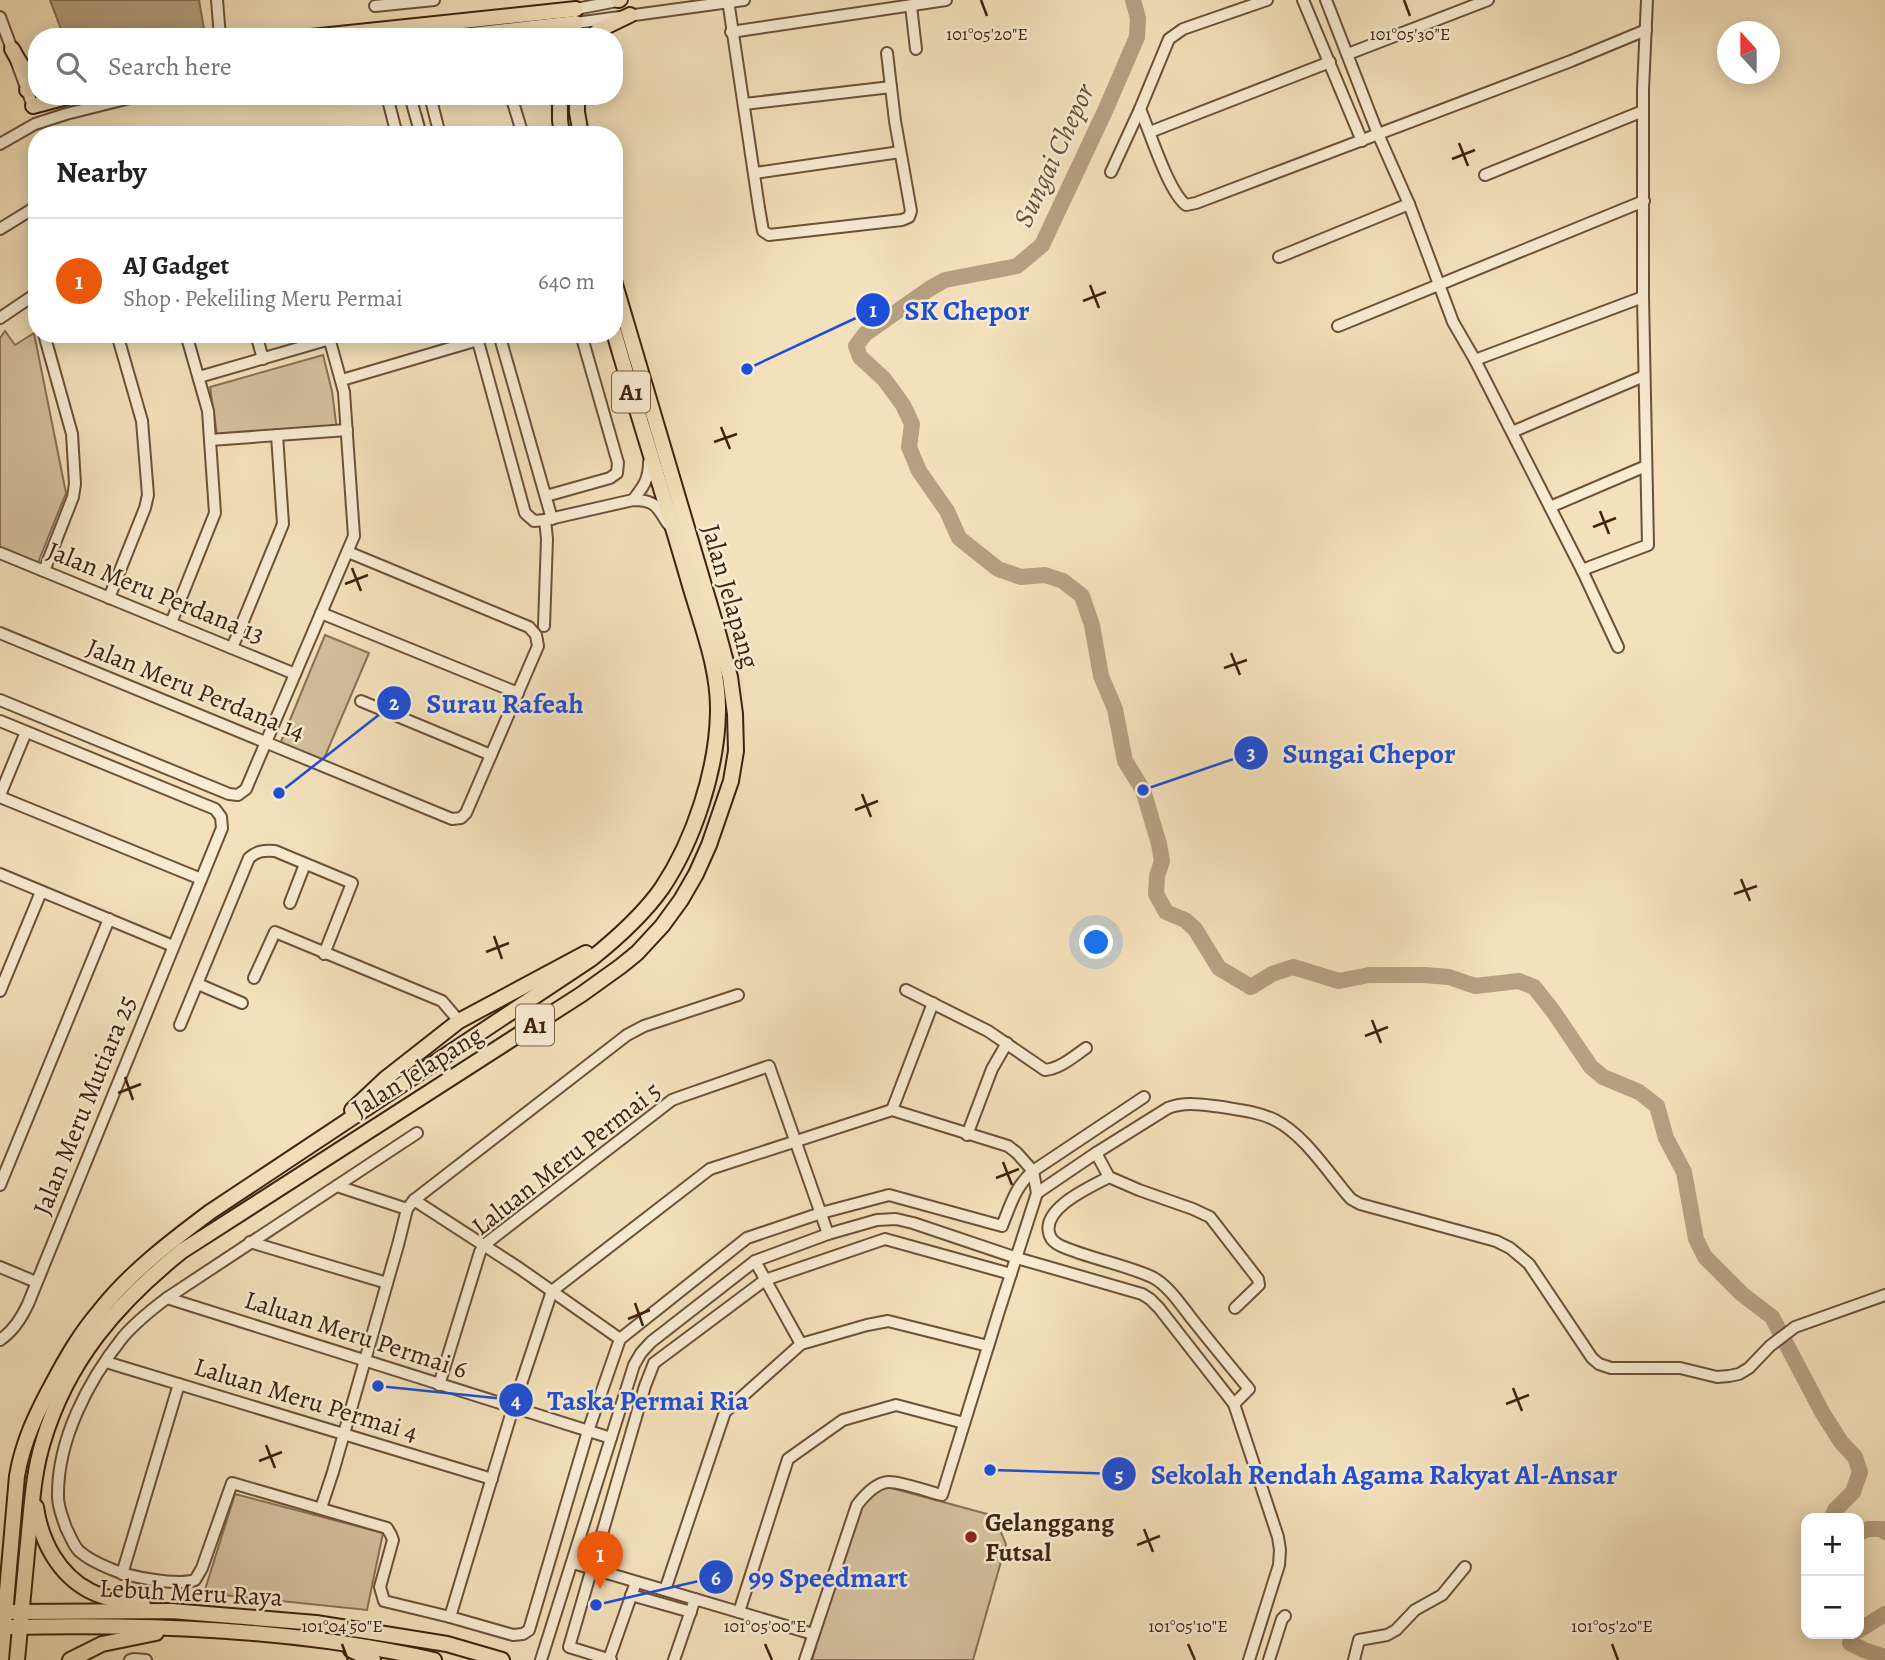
<!DOCTYPE html>
<html lang="en">
<head>
<meta charset="utf-8">
<style>
  body { margin:0; font-family:Alegreya,serif; background:#f2f2f2; color:#202124 }
  .controls { position:absolute; right:21px; bottom:21px; display:grid; overflow:hidden; border-radius:14px; box-shadow:0 4px 18px #0003 }
  .controls button { width:63px; height:63px; display:grid; place-items:center; padding:0; border:0; border-bottom:2px solid #e0e0e0; background:#fff; color:#202124; font:35px sans-serif }
  .compass { position:absolute; left:1717px; top:21px; width:63px; height:63px; border-radius:50%; background:#fff; box-shadow:0 4px 18px #0003; rotate:339deg }
  .you { position:absolute; left:1097px; top:943px; width:24px; height:24px; margin:-18px; border:5px solid #fff; border-radius:50%; background:#1a73e8; box-shadow:0 0 0 10px #1a73e833 }
  .badge { display:grid; place-items:center; width:46px; height:46px; border-radius:50%; background:#ea580c; color:#fff; font-size:23px; font-weight:700 }
  .pin { position:absolute; translate:-50% -58px; filter:drop-shadow(0 2px 4px #0008) }
  .pin::after { content:''; position:absolute; top:37px; width:24px; height:21px; background:inherit; clip-path:polygon(0 0,100% 0,50% 100%) }
  .list { margin:0; padding:0; list-style:none }
  h2 { display:flex; justify-content:space-between; align-items:center; height:91px; margin:0; padding:0 28px; font-size:30px }
  h2 small { font-size:23px; font-weight:400; color:#757577 }
  .list li { display:grid; grid-template-columns:46px 1fr auto; gap:21px; align-items:center; box-sizing:border-box; height:126px; padding:0 28px; border-top:2px solid #e0e0e0 }
  .list b { display:block; font-size:26px; white-space:nowrap }
  .list p { margin:0; font-size:23px; white-space:nowrap; color:#757577 }
  .list em { font-size:23px; font-style:normal; color:#757577 }
  .icon { flex:none; width:38px; height:38px; fill:none; stroke:currentColor; stroke-width:2; stroke-linecap:round; stroke-linejoin:round }
  .map { position:relative; flex:none; width:1885px; height:1660px; overflow:hidden }
  .search { position:absolute; background:#fff; box-shadow:0 4px 18px #0003; left:28px; top:28px; width:595px; height:77px; display:flex; align-items:center; gap:18px; box-sizing:border-box; padding:0 24px; border-radius:28px; color:#757577; font-size:26px }
  .panel { position:absolute; background:#fff; box-shadow:0 4px 18px #0003; left:28px; top:126px; width:595px; height:217px; border-radius:28px }
  .map>svg:first-child { display:block }
  .green { fill:#d5c09e; stroke:#8a7056; stroke-width:2 }
  .water { fill:#b6a081; stroke:#866d53; stroke-width:2 }
  .lines { fill:none; stroke-linecap:round; stroke-linejoin:round }
  .river { stroke:#b6a081; stroke-width:16 }
  .minor-casing { stroke:#6c513a; stroke-width:14 }
  .major-casing { stroke:#3f210f; stroke-width:18 }
  .minor { stroke:#f8ecd3; stroke-width:10 }
  .major { stroke:#f4e1bb; stroke-width:14 }
  .ticks { fill:none; stroke:#3f210f; stroke-width:2.5 }
  .poi-dot { fill:#8f2418; stroke:#f8ecd3; stroke-width:2.5 }
  .labels { text-anchor:middle; stroke-width:5; stroke-linejoin:round; paint-order:stroke }
  .shield { fill:#f8ecd3; stroke:#765e4a; stroke-width:2 }
  .shield-label { font-size:24px; font-weight:bold; fill:#3f210f }
  .street-label { font-size:26px; fill:#3f210f; stroke:#f8ecd3 }
  .poi-label { font-size:26px; font-weight:bold; fill:#3f210f; stroke:#f8ecd3; text-anchor:start }
  .water-label { font-size:28px; font-style:italic; fill:#694d37; stroke:#f8ecd3 }
  .ticks-label { font-size:18px; text-anchor:middle; fill:#3f210f; stroke:#f8ecd3; stroke-width:5; stroke-linejoin:round; paint-order:stroke }
  .leader { fill:none; stroke:#1d4ed8; stroke-width:2.5 }
  .callout-dot { fill:#1d4ed8; stroke:#f8ecd3; stroke-width:2.5 }
  .mark-label { font-size:21px; text-anchor:middle; font-weight:bold; fill:#fff }
  .callout-label { font-size:28px; text-anchor:middle; font-weight:bold; fill:#1d4ed8; stroke:#f8ecd3; stroke-width:5; stroke-linejoin:round; paint-order:stroke }
</style>
</head>
<body>
<div class="map">
<svg width="1885" height="1660" viewBox="0 0 1885 1660">
  <rect width="100%" height="100%" fill="#f4e1bb"/>
  <filter id="stains"><feTurbulence type="fractalNoise" baseFrequency=".00286" numOctaves="4"/><feColorMatrix values="0 0 0 0 .2 0 0 0 0 .09 0 0 0 0 .02 0 0 0 .5 -.17"/></filter>
  <radialGradient id="worn" r=".72"><stop offset=".6" stop-color="#630" stop-opacity="0"/><stop offset="1" stop-color="#630" stop-opacity=".3"/></radialGradient>
  <g class="green">
    <path d="M 5,331 L 15,345 L 34,333 L 66,493 L 37,565 L 0,549 L 0,338 Z"/>
    <path d="M 323,355 L 332,391 L 337,431 L 217,435 L 210,387 Z"/>
    <path d="M 325,635 L 369,653 L 323,761 L 280,744 Z"/>
    <path d="M 884,1486 L 987,1514 L 997,1523 L 1006,1544 L 973,1660 L 812,1660 L 858,1511 L 865,1500 Z"/>
    <path d="M 235,1494 L 383,1533 L 367,1610 L 204,1593 Z"/>
  </g>
  <path class="water" d="M 50,0 L 199,0 L 204,29 L 178,37 L 64,37 Z"/>
  <g class="lines">
    <g class="river">
      <path d="M 1133,0 L 1138,18 L 1137,37 L 1105,111 L 1042,245 L 1017,266 L 945,280 L 929,289 L 865,334 L 856,346 L 860,357 L 884,379 L 903,405 L 912,424 L 909,447 L 919,471 L 947,511 L 959,538 L 998,569 L 1021,577 L 1045,575 L 1063,581 L 1082,596 L 1092,625 L 1101,676 L 1115,709 L 1125,761 L 1143,790 L 1159,844 L 1162,861 L 1157,876 L 1156,894 L 1166,912 L 1185,920 L 1195,929 L 1219,968 L 1251,987 L 1272,974 L 1293,967 L 1339,981 L 1369,975 L 1424,975 L 1449,977 L 1475,986 L 1519,981 L 1534,987 L 1553,1011 L 1591,1067 L 1603,1077 L 1639,1092 L 1657,1106 L 1666,1138 L 1684,1172 L 1696,1239 L 1705,1257 L 1742,1294 L 1772,1317 L 1822,1412 L 1841,1442 L 1855,1457 L 1860,1472 L 1853,1492 L 1835,1510 L 1832,1518"/>
      <path d="M 1859,1533 L 1868,1529 L 1882,1529 L 1885,1532"/>
      <path d="M 1859,1630 L 1885,1614"/>
      <path d="M 1853,1634 L 1850,1643 L 1864,1650 L 1885,1657"/>
    </g>
    <defs>
      <g id="minor">
        <path d="M 217,0 L 220,37"/>
        <path d="M 728,0 L 759,208 L 763,231 L 769,235 L 902,220 L 909,217 L 911,211 L 895,121 L 887,53"/>
        <path d="M 1303,0 L 1362,141"/>
        <path d="M 1326,0 L 1378,134 L 1409,204 L 1453,322 L 1475,360 L 1582,570 L 1618,647"/>
        <path d="M 375,6 L 434,0"/>
        <path d="M 911,6 L 916,49"/>
        <path d="M 576,9 L 622,0"/>
        <path d="M 0,17 L 33,106"/>
        <path d="M 576,23 L 744,0"/>
        <path d="M 731,32 L 946,0"/>
        <path d="M 1348,54 L 1488,0"/>
        <path d="M 387,96 L 397,135"/>
        <path d="M 410,96 L 421,135"/>
        <path d="M 430,96 L 440,135"/>
        <path d="M 511,96 L 523,135"/>
        <path d="M 744,104 L 891,87"/>
        <path d="M 1140,109 C 1150,132 1168,191 1186,205 L 1196,203 L 1571,61 L 1646,30"/>
        <path d="M 1150,132 L 1330,62"/>
        <path d="M 0,144 L 35,124 L 66,114 L 138,96"/>
        <path d="M 1111,172 L 1140,109 L 1169,39 L 1183,29 L 1267,0"/>
        <path d="M 755,173 L 900,152"/>
        <path d="M 1485,175 L 1643,111"/>
        <path d="M 0,229 L 34,208"/>
        <path d="M 1279,257 L 1409,204"/>
        <path d="M 33,296 L 37,310"/>
        <path d="M 0,318 L 37,293"/>
        <path d="M 1338,326 L 1644,201"/>
        <path d="M 44,334 L 72,434 L 75,484 L 73,497 L 44,571"/>
        <path d="M 256,334 L 263,359"/>
        <path d="M 476,334 L 525,513 L 534,521 L 545,520 L 633,500 C 656,500 657,507 668,524"/>
        <path d="M 499,334 L 552,519"/>
        <path d="M 1475,360 L 1643,297"/>
        <path d="M 199,377 L 330,339"/>
        <path d="M 342,380 L 478,340"/>
        <path d="M 1512,432 L 1644,376"/>
        <path d="M 210,440 L 347,430"/>
        <path d="M 546,496 L 610,478 L 617,473 L 618,463 L 581,334"/>
        <path d="M 633,500 C 643,487 649,480 649,462"/>
        <path d="M 1550,507 L 1646,466"/>
        <path d="M 0,553 L 295,674"/>
        <path d="M 1582,570 L 1648,545 L 1643,297 L 1643,90 L 1647,0"/>
        <path d="M 109,598 L 145,508 L 148,495 L 142,421 L 117,334"/>
        <path d="M 321,613 L 518,693"/>
        <path d="M 171,623 L 215,513 L 208,411 L 186,334"/>
        <path d="M 544,626 L 547,539 L 545,520"/>
        <path d="M 0,633 L 452,819 L 461,818 L 466,813 L 538,646 L 536,635 L 529,627 L 348,552"/>
        <path d="M 232,648 L 283,524 L 277,435"/>
        <path d="M 0,700 L 229,794 L 238,795 L 246,789 L 354,536 L 344,392 L 328,334"/>
        <path d="M 361,701 L 491,755"/>
        <path d="M 0,721 L 215,809 L 221,817 L 222,828 L 28,1304 C 22,1317 12,1332 0,1340"/>
        <path d="M 0,795 L 26,732"/>
        <path d="M 0,797 L 201,879"/>
        <path d="M 0,874 L 173,946"/>
        <path d="M 290,903 L 305,864"/>
        <path d="M 254,978 L 275,932 L 442,1001 L 459,1021"/>
        <path d="M 198,984 L 242,1003"/>
        <path d="M 906,990 L 988,1031 L 1045,1070 C 1061,1068 1073,1057 1086,1048"/>
        <path d="M 0,991 L 41,892"/>
        <path d="M 180,1025 L 249,858 C 257,851 264,850 275,851 L 352,883 L 324,954"/>
        <path d="M 892,1110 L 933,1003"/>
        <path d="M 417,1133 L 167,1298 C 151,1310 136,1322 123,1337 C 88,1381 57,1440 58,1497 C 58,1508 63,1518 66,1528 C 70,1535 73,1545 79,1551 C 88,1559 101,1565 111,1569 C 129,1577 177,1586 195,1580 L 202,1568 L 232,1483 L 387,1528 L 391,1535 L 393,1540 L 380,1587 L 384,1601 L 450,1617 L 513,1635 L 523,1634 L 529,1630 L 588,1431 L 620,1339 L 747,1238 L 821,1213 L 889,1195 L 1002,1226 C 1011,1204 1015,1187 1033,1171 L 1144,1097"/>
        <path d="M 967,1135 L 992,1069 L 1007,1043"/>
        <path d="M 1096,1153 L 1109,1177 L 1139,1190 L 1193,1209 L 1210,1217 L 1258,1279 L 1259,1285 L 1235,1308"/>
        <path d="M 1109,1177 C 1090,1187 1039,1209 1050,1236 C 1052,1241 1057,1244 1061,1246 C 1091,1259 1123,1264 1152,1277 C 1168,1285 1181,1305 1192,1319 C 1211,1343 1230,1366 1249,1389 L 1234,1404"/>
        <path d="M 0,1185 L 109,919"/>
        <path d="M 337,1186 L 407,1209 L 414,1200 L 627,1035 L 644,1026 L 738,995"/>
        <path d="M 1037,1193 L 1096,1153 L 1168,1108 C 1186,1101 1204,1105 1222,1107 C 1240,1110 1259,1112 1275,1120 C 1305,1135 1329,1174 1351,1199 L 1360,1204 L 1496,1241 L 1510,1248 L 1529,1264 L 1592,1358 L 1599,1364 L 1611,1368 L 1680,1368 L 1717,1377 L 1729,1376 L 1739,1374 L 1749,1368 L 1770,1346 L 1795,1327 L 1885,1295"/>
        <path d="M 414,1200 L 519,1268 L 620,1339"/>
        <path d="M 250,1242 L 387,1283"/>
        <path d="M 755,1261 L 801,1344"/>
        <path d="M 0,1267 L 36,1282"/>
        <path d="M 167,1298 L 611,1438"/>
        <path d="M 106,1362 L 492,1479"/>
        <path d="M 439,1385 L 480,1252 L 484,1245 L 672,1100 L 680,1097 L 769,1066 L 828,1234"/>
        <path d="M 321,1508 L 333,1472 L 398,1245 L 407,1209"/>
        <path d="M 573,1563 L 813,1634"/>
        <path d="M 122,1574 L 179,1384"/>
        <path d="M 665,1590 L 725,1412 L 801,1344 L 867,1325 L 888,1321 L 988,1346"/>
        <path d="M 631,1595 L 691,1612"/>
        <path d="M 739,1612 L 788,1459 L 843,1420 L 896,1405 L 964,1423"/>
        <path d="M 450,1617 L 513,1408 L 552,1291 L 710,1169 L 892,1110 L 1008,1146 L 1017,1153 L 1033,1171 L 1037,1193 L 999,1311 L 942,1495 C 929,1492 900,1481 888,1482 C 875,1483 864,1496 857,1505 L 805,1660"/>
        <path d="M 609,1659 L 636,1582"/>
        <path d="M 130,1660 L 134,1659 L 146,1660"/>
        <path d="M 541,1660 L 634,1365 L 641,1353 L 651,1342 L 755,1261 L 828,1234 L 877,1220 L 896,1219 L 913,1223 L 1017,1258 L 1142,1294 L 1150,1299 L 1159,1308 L 1234,1404 L 1278,1537 L 1280,1550 L 1279,1565 L 1249,1660"/>
        <path d="M 611,1660 L 569,1647 L 645,1386 L 654,1363 L 765,1280 L 885,1239 L 1011,1274"/>
        <path d="M 674,1660 L 695,1599"/>
        <path d="M 1269,1660 L 1282,1619 L 1285,1616"/>
        <path d="M 1354,1660 L 1359,1640 L 1387,1635 L 1396,1630 L 1415,1610 L 1442,1595 L 1465,1567"/>
      </g>
      <g id="major">
        <path d="M 618,0 L 619,0"/>
        <path d="M 311,37 L 576,9"/>
        <path d="M 453,37 L 576,23"/>
        <path d="M 591,37 L 599,30 L 630,15"/>
        <path d="M 12,49 C 19,61 24,73 37,78"/>
        <path d="M 27,90 L 37,87"/>
        <path d="M 560,96 L 560,120 L 562,135"/>
        <path d="M 577,96 L 577,112 L 581,135"/>
        <path d="M 33,106 L 71,96"/>
        <path d="M 352,1110 L 385,1079 L 459,1021 L 586,953"/>
        <path d="M 36,1507 C 41,1542 59,1575 90,1591 C 106,1599 126,1602 143,1605"/>
        <path d="M 14,1612 L 171,1611 L 316,1623 L 447,1644 L 502,1660"/>
        <path d="M 11,1627 C 152,1624 296,1629 434,1660"/>
        <path d="M 351,1650 L 373,1660"/>
        <path d="M 1,1660 L 17,1476 C 23,1441 37,1412 54,1381 C 67,1357 80,1334 98,1313 C 129,1273 170,1242 210,1212 L 591,959 C 616,939 643,915 662,888 C 694,840 717,770 718,712 C 719,668 701,624 689,582 C 665,499 638,416 614,332"/>
        <path d="M 17,1660 C 21,1617 25,1575 29,1532 C 32,1502 34,1471 43,1442 C 67,1361 117,1303 182,1251 L 582,994 L 621,966 L 637,953 L 662,926 L 681,900 L 696,874 L 709,845 L 731,781 L 736,751 L 735,714 L 730,677 L 719,636 L 614,281"/>
        <path d="M 70,1660 L 102,1644 L 156,1633"/>
      </g>
    </defs>
    <use href="#minor" class="minor-casing"/>
    <use href="#major" class="major-casing"/>
    <use href="#minor" class="minor"/>
    <use href="#major" class="major"/>
  </g>
  <path class="ticks" d="M 981,0 L 987,16M 1404,0 L 1410,16M 1459,143 L 1468,166M 1452,159 L 1475,150M 1090,285 L 1099,308M 1083,301 L 1106,292M 721,427 L 730,449M 714,442 L 737,434M 1600,511 L 1609,534M 1593,527 L 1616,518M 352,568 L 361,591M 345,584 L 368,575M 1231,653 L 1240,675M 1224,668 L 1247,660M 862,794 L 871,817M 855,810 L 878,801M 1741,879 L 1750,901M 1734,894 L 1757,886M 494,936 L 502,959M 486,952 L 509,943M 1372,1020 L 1381,1043M 1365,1036 L 1388,1027M 125,1077 L 133,1100M 118,1093 L 141,1084M 1003,1162 L 1012,1185M 996,1178 L 1019,1169M 635,1303 L 643,1326M 628,1319 L 650,1310M 1513,1388 L 1522,1411M 1506,1404 L 1529,1395M 266,1445 L 275,1468M 259,1461 L 282,1452M 1144,1529 L 1153,1552M 1137,1545 L 1160,1536M 342,1644 L 348,1660M 765,1644 L 772,1660M 1188,1644 L 1195,1660M 1612,1644 L 1618,1660"/>
  <circle class="poi-dot" cx="971" cy="1537" r="7"/>
  <g class="labels">
    <g class="shield">
      <rect x="612" y="371.5" width="38" height="41" rx="5"/>
      <rect x="516" y="1004.5" width="38" height="41" rx="5"/>
    </g>
    <g class="shield-label">
      <text x="631" y="400">A1</text>
      <text x="535" y="1033">A1</text>
    </g>
    <g class="street-label">
      <text transform="translate(156 592) rotate(22)" y="9">Jalan Meru Perdana 13</text>
      <text transform="translate(731 596) rotate(74)" y="9">Jalan Jelapang</text>
      <text transform="translate(196 689) rotate(22)" y="9">Jalan Meru Perdana 14</text>
      <text transform="translate(417 1071) rotate(-32)" y="9">Jalan Jelapang</text>
      <text transform="translate(84 1105) rotate(-68)" y="9">Jalan Meru Mutiara 25</text>
      <text transform="translate(566 1158) rotate(-38)" y="9">Laluan Meru Permai 5</text>
      <text transform="translate(356 1334) rotate(18)" y="9">Laluan Meru Permai 6</text>
      <text transform="translate(306 1399) rotate(17)" y="9">Laluan Meru Permai 4</text>
      <text transform="translate(191 1592) rotate(3)" y="9">Lebuh Meru Raya</text>
    </g>
    <g class="poi-label">
      <text x="985" y="1531">Gelanggang<tspan x="985" dy="30">Futsal</tspan></text>
    </g>
    <g class="water-label">
      <text transform="translate(1053 155) rotate(-65)" y="10">Sungai Chepor</text>
    </g>
  </g>
  <g class="ticks-label">
    <text x="987" y="40">101°05'20"E</text>
    <text x="1410" y="40">101°05'30"E</text>
    <text x="342" y="1632">101°04'50"E</text>
    <text x="765" y="1632">101°05'00"E</text>
    <text x="1188" y="1632">101°05'10"E</text>
    <text x="1612" y="1632">101°05'20"E</text>
  </g>
  <path class="leader" d="M747 369L873 310M279 793L394 703M1143 790L1251 753M378 1386L516 1400M990 1470L1119 1474M596 1605L716 1577"/>
  <g class="callout-dot">
    <circle cx="747" cy="369" r="7"/>
    <circle cx="279" cy="793" r="7"/>
    <circle cx="1143" cy="790" r="7"/>
    <circle cx="378" cy="1386" r="7"/>
    <circle cx="990" cy="1470" r="7"/>
    <circle cx="596" cy="1605" r="7"/>
    <circle cx="873" cy="310" r="18"/>
    <circle cx="394" cy="703" r="18"/>
    <circle cx="1251" cy="753" r="18"/>
    <circle cx="516" cy="1400" r="18"/>
    <circle cx="1119" cy="1474" r="18"/>
    <circle cx="716" cy="1577" r="18"/>
  </g>
  <g class="mark-label">
    <text x="873" y="317">1</text>
    <text x="394" y="710">2</text>
    <text x="1251" y="760">3</text>
    <text x="516" y="1408">4</text>
    <text x="1119" y="1482">5</text>
    <text x="716" y="1585">6</text>
  </g>
  <g class="callout-label">
    <text x="967" y="320">SK Chepor</text>
    <text x="505" y="713">Surau Rafeah</text>
    <text x="1369" y="763">Sungai Chepor</text>
    <text x="648" y="1410">Taska Permai Ria</text>
    <text x="1384" y="1484">Sekolah Rendah Agama Rakyat Al-Ansar</text>
    <text x="828" y="1587">99 Speedmart</text>
  </g>
  <rect width="100%" height="100%" filter="url(#stains)"/>
  <rect width="100%" height="100%" fill="url(#worn)"/>
</svg>
<div class="controls">
<button>+</button>
<button>−</button>
</div>
<svg class="compass" viewBox="-18 -18 36 36"><path d="M0-13l5 13h-10z" fill="#e53935"/><path d="M0 13l5-13h-10z" fill="#757577"/></svg>
<div class="you"></div>
<div class="pin badge" style="left:600px;top:1589px">1</div>
<div class="search"><svg class="icon" aria-label="search" viewBox="0 0 24 24"><circle cx="10" cy="10" r="6"/><path d="M15 15l6 6"/></svg>Search here</div>
<section class="panel">
<h2>Nearby<small></small></h2>
<ul class="list">
<li><span class="badge">1</span><div><b>AJ Gadget</b><p>Shop · Pekeliling Meru Permai</p></div><em>640 m</em></li>
</ul>
</section>
</div>
</body>
</html>
